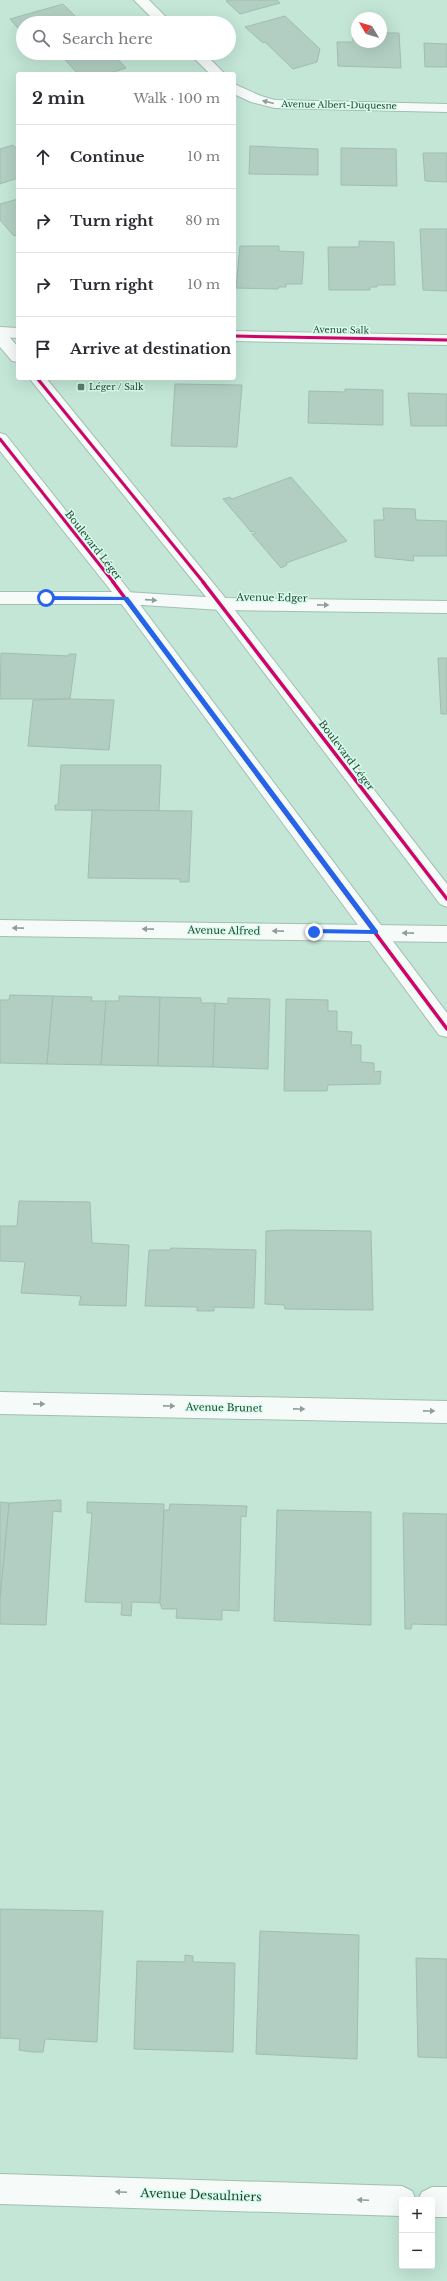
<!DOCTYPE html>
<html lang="en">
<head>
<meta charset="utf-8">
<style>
  body { margin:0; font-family:"Libre Baskerville",serif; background:#f2f2f3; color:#2b2b33 }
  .controls { position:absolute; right:12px; bottom:12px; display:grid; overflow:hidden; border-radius:4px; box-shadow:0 4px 16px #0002 }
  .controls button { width:36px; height:36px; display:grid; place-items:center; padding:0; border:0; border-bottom:1px solid #e1e1e2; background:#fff; color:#2b2b33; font:20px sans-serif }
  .compass { position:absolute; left:351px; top:12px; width:36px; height:36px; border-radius:50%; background:#fff; box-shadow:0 4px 16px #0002; rotate:308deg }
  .stop { position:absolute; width:12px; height:12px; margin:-9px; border:3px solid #2563eb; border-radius:50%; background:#fff }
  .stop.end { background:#2563eb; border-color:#fff; box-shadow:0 1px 4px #0008 }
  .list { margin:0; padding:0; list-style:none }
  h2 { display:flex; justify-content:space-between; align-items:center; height:52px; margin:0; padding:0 16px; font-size:17px }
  h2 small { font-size:13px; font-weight:400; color:#7c7c81 }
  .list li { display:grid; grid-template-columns:26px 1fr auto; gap:12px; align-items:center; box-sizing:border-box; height:64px; padding:0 16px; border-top:1px solid #e1e1e2 }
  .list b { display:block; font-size:15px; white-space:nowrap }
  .list em { font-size:13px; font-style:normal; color:#7c7c81 }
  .icon { flex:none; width:22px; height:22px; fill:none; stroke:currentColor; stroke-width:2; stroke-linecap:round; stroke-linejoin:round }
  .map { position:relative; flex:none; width:447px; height:2281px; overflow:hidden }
  .search { position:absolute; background:#fff; box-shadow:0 4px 16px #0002; left:16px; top:16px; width:220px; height:44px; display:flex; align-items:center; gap:10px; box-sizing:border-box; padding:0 14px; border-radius:22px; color:#7c7c81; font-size:15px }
  .panel { position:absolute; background:#fff; box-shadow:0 4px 16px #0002; left:16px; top:72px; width:220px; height:308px; border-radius:4px }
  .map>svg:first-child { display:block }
  .building { fill:#b2cec2; stroke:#a1bdb1 }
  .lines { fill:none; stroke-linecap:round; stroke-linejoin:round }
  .minor-casing { stroke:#a3beb3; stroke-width:2 }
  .major-casing { stroke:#a3beb3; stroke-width:2 }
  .minor { fill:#f6fbf9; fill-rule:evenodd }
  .major { fill:#f6fbf9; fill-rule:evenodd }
  .cycleway-far1-casing { stroke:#d6fceb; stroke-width:5 }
  .cycleway-casing { stroke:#d6fceb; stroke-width:6 }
  .cycleway-far1 { stroke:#d6006c; stroke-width:3 }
  .cycleway { stroke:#d6006c; stroke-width:3.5 }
  .oneway { fill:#8f9f98 }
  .route { fill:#2563eb }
  .poi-dot { fill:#5e7c70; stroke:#d6fceb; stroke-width:1.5 }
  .labels { text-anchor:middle; stroke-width:3; stroke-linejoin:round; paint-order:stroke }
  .far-street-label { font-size:9px; fill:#284338; stroke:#d6fceb }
  .far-poi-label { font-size:9px; fill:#284338; stroke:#d6fceb; text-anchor:start }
  .street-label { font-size:10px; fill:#284338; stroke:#d6fceb }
  .near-street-label { font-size:12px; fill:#284338; stroke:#d6fceb }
</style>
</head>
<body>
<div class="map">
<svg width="447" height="2281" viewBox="0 0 447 2281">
  <rect width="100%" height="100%" fill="#c3e6d7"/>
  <g class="building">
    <path d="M 229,0 L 277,0 L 280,3 L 240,14 L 226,1 Z"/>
    <path d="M 63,4 L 82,23 L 23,23 L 23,34 L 10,19 Z"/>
    <path d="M 285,16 L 320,49 L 317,62 L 293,69 L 265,42 L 263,43 L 245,27 Z"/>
    <path d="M 353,32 L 357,32 L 357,42 L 381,42 L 381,33 L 399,33 L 401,68 L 338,66 L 337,42 L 353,42 Z"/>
    <path d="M 424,43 L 447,44 L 447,67 L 425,67 Z"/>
    <path d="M 59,53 L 108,53 L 112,57 L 115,56 L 126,68 L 107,74 L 78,74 Z"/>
    <path d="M 13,145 L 18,150 L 18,178 L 0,184 L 0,149 Z"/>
    <path d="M 250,146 L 318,149 L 318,175 L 249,174 Z"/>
    <path d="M 341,148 L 396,149 L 397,186 L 341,185 Z"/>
    <path d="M 423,153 L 447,153 L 447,182 L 425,181 Z"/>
    <path d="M 18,199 L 18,235 L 14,236 L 0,220 L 0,204 Z"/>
    <path d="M 420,229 L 447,229 L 447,291 L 423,290 Z"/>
    <path d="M 359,241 L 394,242 L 395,285 L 377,285 L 377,287 L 370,287 L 370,290 L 329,290 L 328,247 L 359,247 Z"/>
    <path d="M 240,246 L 279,246 L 279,251 L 304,252 L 302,284 L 286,284 L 286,287 L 279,287 L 278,289 L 236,288 Z"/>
    <path d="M 175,384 L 242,385 L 237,447 L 171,446 Z"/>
    <path d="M 345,389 L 383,390 L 383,425 L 308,423 L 309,391 L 345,392 Z"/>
    <path d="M 408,393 L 447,394 L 447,426 L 411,426 Z"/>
    <path d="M 291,477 L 347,541 L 286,563 L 287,565 L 281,568 L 252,534 L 256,533 L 254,531 L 251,532 L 223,499 L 230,497 L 232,499 Z"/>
    <path d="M 383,508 L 415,509 L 416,520 L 447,521 L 447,556 L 413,556 L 414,561 L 375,557 L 374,520 L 384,520 Z"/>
    <path d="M 1,653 L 69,656 L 69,654 L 76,654 L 70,699 L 0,699 Z"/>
    <path d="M 438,658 L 447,658 L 447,714 L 441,714 Z"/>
    <path d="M 70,699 L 114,700 L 109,750 L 28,746 L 33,700 Z"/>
    <path d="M 61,765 L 161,765 L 159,811 L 55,810 L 55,805 L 58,805 Z"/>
    <path d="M 92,810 L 192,811 L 189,882 L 180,882 L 180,879 L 88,878 Z"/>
    <path d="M 10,995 L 53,996 L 47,1064 L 0,1063 L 0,1000 L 9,1000 Z"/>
    <path d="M 53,996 L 92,997 L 91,1001 L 106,1001 L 101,1065 L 47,1064 Z"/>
    <path d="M 119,996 L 160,997 L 158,1066 L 101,1065 L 106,1001 L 119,1001 Z"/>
    <path d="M 160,997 L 201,998 L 201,1003 L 215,1003 L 213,1067 L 158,1066 Z"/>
    <path d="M 228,998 L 270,999 L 268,1069 L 213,1067 L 215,1003 L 228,1004 Z"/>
    <path d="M 286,999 L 328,1000 L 328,1011 L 337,1011 L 337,1031 L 352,1032 L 351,1045 L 361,1045 L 361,1062 L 374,1063 L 374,1072 L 381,1071 L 380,1084 L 328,1085 L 327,1091 L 284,1091 Z"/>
    <path d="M 19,1201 L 90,1202 L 92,1243 L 129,1245 L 126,1306 L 79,1305 L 81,1296 L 21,1293 L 25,1262 L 0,1261 L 0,1226 L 17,1226 Z"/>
    <path d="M 285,1230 L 371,1231 L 373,1310 L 285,1309 L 284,1305 L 265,1304 L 266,1231 Z"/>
    <path d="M 171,1248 L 256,1250 L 254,1308 L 214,1307 L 214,1311 L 197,1311 L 197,1307 L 145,1306 L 149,1250 L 170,1250 Z"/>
    <path d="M 61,1500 L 61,1512 L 53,1511 L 46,1625 L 0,1624 L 0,1598 L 9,1503 Z"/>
    <path d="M 0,1502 L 9,1503 L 0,1598 Z"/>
    <path d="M 87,1502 L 164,1504 L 160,1603 L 132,1602 L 131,1616 L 121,1615 L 122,1603 L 85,1602 L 92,1513 L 87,1513 Z"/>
    <path d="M 170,1504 L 247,1506 L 246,1517 L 241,1516 L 239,1611 L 222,1610 L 222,1620 L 176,1618 L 177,1609 L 162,1609 L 160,1603 L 164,1510 L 169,1510 Z"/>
    <path d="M 277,1510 L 371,1512 L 371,1625 L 274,1621 Z"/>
    <path d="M 403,1513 L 447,1514 L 447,1625 L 412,1624 L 411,1629 L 405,1629 Z"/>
    <path d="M 0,1909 L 103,1911 L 97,2042 L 45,2039 L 43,2052 L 31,2052 L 19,2050 L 20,2039 L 0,2038 Z"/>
    <path d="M 260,1931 L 359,1935 L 357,2059 L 256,2054 Z"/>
    <path d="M 185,1955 L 193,1956 L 193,1962 L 235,1963 L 233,2052 L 134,2049 L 137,1961 L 185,1962 Z"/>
    <path d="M 416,1958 L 447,1959 L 447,2058 L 418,2057 Z"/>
  </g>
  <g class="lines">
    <defs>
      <g id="minor">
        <path d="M 134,0 L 149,0 L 172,23 L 157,23 Z"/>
        <path d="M 189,53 L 204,53 L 225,74 L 210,74 Z"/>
        <path d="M 234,84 L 261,96 L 275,100 L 447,104 L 447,112 L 275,108 L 251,102 L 234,94 Z"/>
        <path d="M 0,327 L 18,328 L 18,338 L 0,337 Z"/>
        <path d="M 234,331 L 447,335 L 447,345 L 234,341 Z"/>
        <path d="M 0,592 L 126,592 L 221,598 L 447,601 L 447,613 L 221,610 L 126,604 L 0,604 Z"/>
        <path d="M 0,920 L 447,926 L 447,942 L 0,936 Z"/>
        <path d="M 0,1392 L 447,1401 L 447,1423 L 0,1414 Z"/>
        <path d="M 0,2174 L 402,2186 L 412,2191 L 416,2200 L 402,2200 L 402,2216 L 0,2204 Z"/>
        <path d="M 432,2187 L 447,2187 L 447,2217 L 432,2217 L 432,2200 L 418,2200 L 422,2192 Z"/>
      </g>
      <g id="major">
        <path d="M 0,332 L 6,333 L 18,347 L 18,362 L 12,361 L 0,347 Z"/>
        <path d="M 29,378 L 46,378 L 227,600 L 447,884 L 447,907 L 440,904 L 215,608 Z"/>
        <path d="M 0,433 L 6,435 L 132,594 L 447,1013 L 447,1037 L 439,1035 L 120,602 L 0,451 Z"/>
      </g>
    </defs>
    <use href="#minor" class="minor-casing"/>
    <use href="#major" class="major-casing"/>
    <use href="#minor" class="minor"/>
    <use href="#major" class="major"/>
    <defs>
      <g id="cycleway-far1">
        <path d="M 234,336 L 447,340"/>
        <path d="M 37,378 L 204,583"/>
        <path d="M 0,439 L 114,583"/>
      </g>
      <g id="cycleway">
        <path d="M 113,582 L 447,1029"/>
        <path d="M 203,582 L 447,899"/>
      </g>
    </defs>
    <use href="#cycleway-far1" class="cycleway-far1-casing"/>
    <use href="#cycleway" class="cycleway-casing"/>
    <use href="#cycleway-far1" class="cycleway-far1"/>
    <use href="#cycleway" class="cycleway"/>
  </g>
  <defs><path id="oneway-solid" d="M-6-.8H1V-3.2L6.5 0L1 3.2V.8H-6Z"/></defs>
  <g class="oneway">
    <use href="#oneway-solid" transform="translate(268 102) rotate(-166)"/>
    <use href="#oneway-solid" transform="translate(151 600) rotate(4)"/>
    <use href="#oneway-solid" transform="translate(323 605) rotate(1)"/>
    <use href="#oneway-solid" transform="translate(18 928) rotate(-179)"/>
    <use href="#oneway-solid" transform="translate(148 929) rotate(-179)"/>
    <use href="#oneway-solid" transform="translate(278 931) rotate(-179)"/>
    <use href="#oneway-solid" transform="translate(408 933) rotate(-179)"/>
    <use href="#oneway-solid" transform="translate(39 1404) rotate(1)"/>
    <use href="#oneway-solid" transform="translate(169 1406) rotate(1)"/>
    <use href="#oneway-solid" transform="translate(299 1409) rotate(1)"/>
    <use href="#oneway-solid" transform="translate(429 1411) rotate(1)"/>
    <use href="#oneway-solid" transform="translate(121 2192) rotate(-178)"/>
    <use href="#oneway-solid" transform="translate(363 2200) rotate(-178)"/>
  </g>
  <path class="route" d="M 46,596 L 128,597 L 378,931 L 378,934 L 312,933 L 314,929 L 371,930 L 124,600 L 46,600 L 43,598 Z"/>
  <rect class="poi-dot" x="77" y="383" width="8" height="8" rx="2"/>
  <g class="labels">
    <g class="far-street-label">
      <text transform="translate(339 105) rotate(1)" y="3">Avenue Albert-Duquesne</text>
      <text transform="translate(341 330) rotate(1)" y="3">Avenue Salk</text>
    </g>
    <g class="far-poi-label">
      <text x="89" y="390">Léger / Salk</text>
    </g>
    <g class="street-label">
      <text transform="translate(94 545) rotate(52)" y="4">Boulevard Léger</text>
      <text transform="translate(272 597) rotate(1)" y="4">Avenue Edger</text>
      <text transform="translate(347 755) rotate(53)" y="4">Boulevard Léger</text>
      <text transform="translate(224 930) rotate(1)" y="4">Avenue Alfred</text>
      <text transform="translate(224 1407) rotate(1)" y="4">Avenue Brunet</text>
    </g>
    <g class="near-street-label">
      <text transform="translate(201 2195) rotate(2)" y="4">Avenue Desaulniers</text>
    </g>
  </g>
</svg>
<div class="controls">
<button>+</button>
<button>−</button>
</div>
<svg class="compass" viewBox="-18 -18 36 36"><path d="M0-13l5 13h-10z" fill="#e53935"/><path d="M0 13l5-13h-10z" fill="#7c7c81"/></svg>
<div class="stop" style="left:46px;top:598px"></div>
<div class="stop end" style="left:314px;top:932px"></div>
<div class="search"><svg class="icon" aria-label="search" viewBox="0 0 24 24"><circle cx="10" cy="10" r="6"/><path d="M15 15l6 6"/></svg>Search here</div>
<section class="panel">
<h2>2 min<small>Walk · 100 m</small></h2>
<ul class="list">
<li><svg class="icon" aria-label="ahead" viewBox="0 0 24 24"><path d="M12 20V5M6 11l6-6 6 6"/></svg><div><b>Continue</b></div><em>10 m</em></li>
<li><svg class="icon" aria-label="right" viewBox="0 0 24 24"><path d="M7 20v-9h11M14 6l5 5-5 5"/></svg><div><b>Turn right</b></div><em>80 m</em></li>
<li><svg class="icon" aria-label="right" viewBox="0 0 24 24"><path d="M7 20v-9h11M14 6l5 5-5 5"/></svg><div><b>Turn right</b></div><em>10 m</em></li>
<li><svg class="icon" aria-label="arrive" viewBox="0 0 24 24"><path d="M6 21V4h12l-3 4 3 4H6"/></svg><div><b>Arrive at destination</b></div></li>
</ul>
</section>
</div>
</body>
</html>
